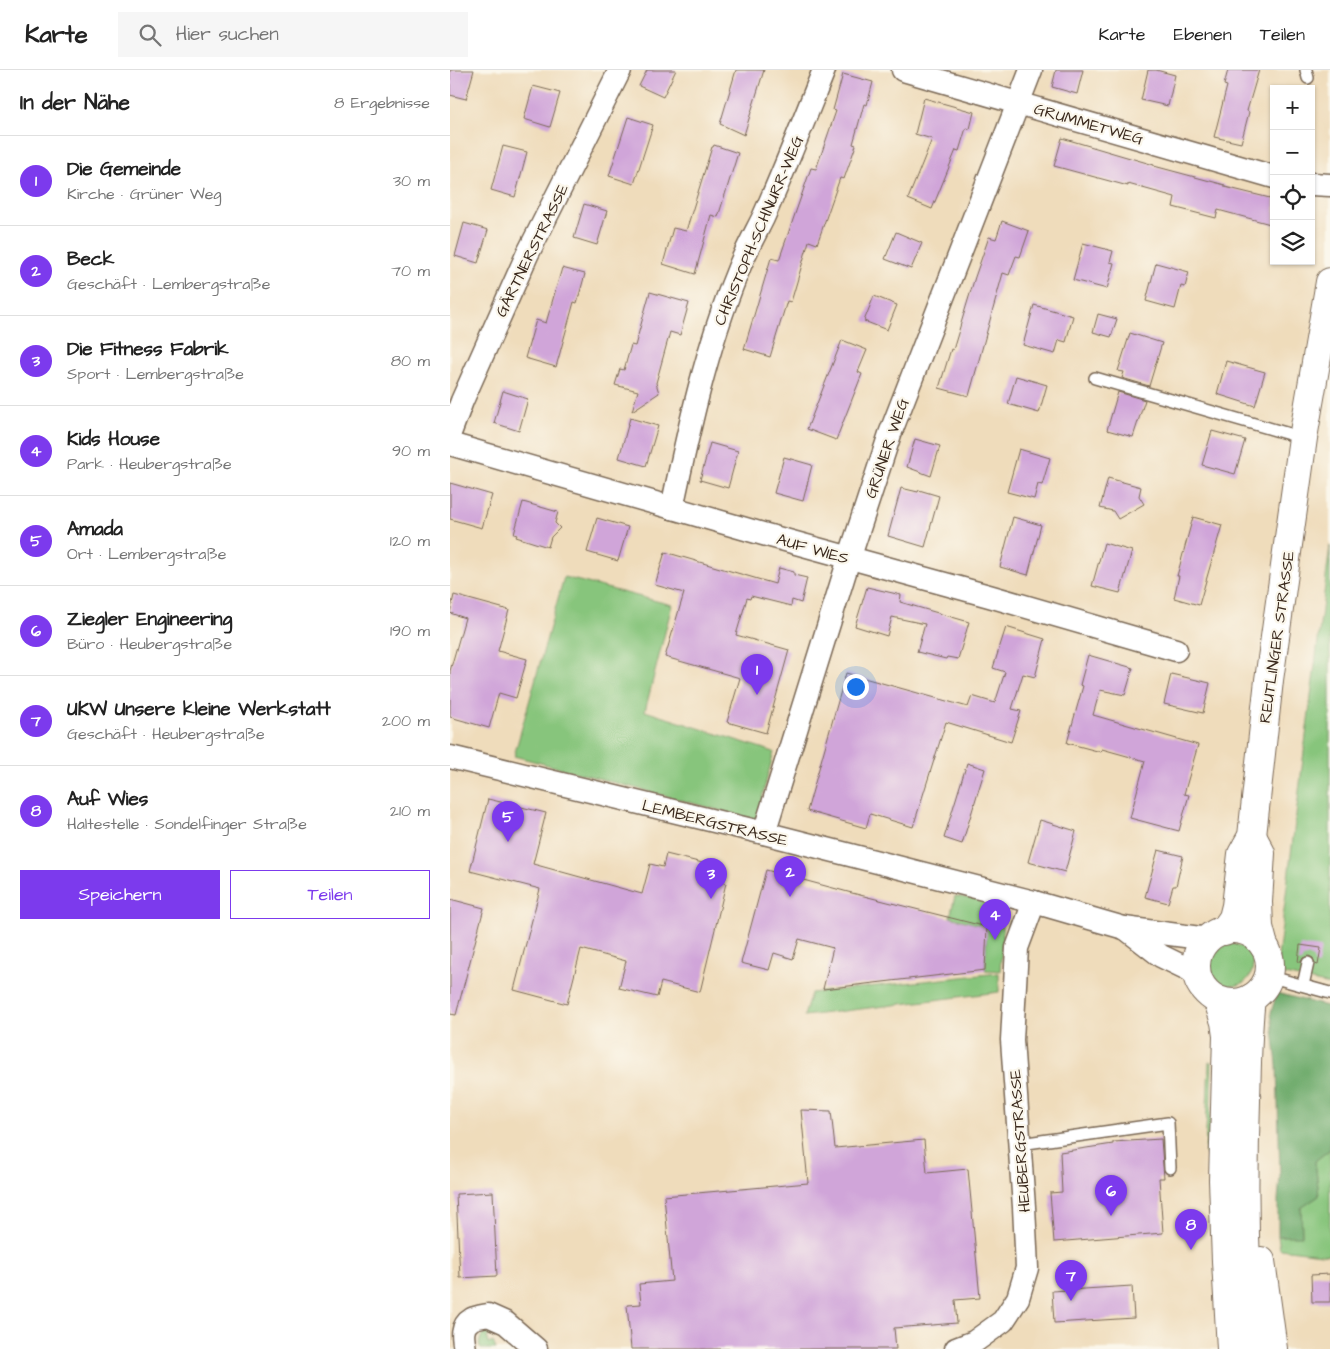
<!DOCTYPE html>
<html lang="de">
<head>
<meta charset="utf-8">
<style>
  body { margin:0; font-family:"Architects Daughter",sans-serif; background:#f6f6f6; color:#222 }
  .controls { position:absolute; right:15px; top:15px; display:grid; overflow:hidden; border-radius:0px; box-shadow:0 1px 4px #0004 }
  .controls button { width:45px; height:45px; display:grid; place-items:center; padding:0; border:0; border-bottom:1px solid #e0e0e0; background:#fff; color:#222; font:25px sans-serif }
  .you { position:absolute; left:405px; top:616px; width:18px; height:18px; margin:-12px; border:4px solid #fff; border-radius:50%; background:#1a73e8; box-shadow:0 0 0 8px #1a73e833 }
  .badge { display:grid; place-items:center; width:32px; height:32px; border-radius:50%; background:#7c3aed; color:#fff; font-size:16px; font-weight:700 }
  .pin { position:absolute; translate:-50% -41px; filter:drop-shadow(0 1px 2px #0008) }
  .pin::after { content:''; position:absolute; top:26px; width:18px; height:15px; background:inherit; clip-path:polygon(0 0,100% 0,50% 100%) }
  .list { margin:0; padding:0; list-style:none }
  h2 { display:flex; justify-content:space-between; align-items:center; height:65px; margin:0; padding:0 20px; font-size:21px }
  h2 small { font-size:16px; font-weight:400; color:#767676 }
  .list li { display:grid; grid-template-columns:32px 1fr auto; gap:15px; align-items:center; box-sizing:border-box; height:90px; padding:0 20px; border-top:1px solid #e0e0e0 }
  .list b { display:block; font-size:19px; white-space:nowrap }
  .list p { margin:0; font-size:16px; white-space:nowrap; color:#767676 }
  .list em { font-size:16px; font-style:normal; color:#767676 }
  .actions { display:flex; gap:10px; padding:15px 20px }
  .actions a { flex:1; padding:11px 0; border:1px solid #7c3aed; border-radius:0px; text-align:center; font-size:18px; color:#7c3aed }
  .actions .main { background:#7c3aed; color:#fff }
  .icon { flex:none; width:28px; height:28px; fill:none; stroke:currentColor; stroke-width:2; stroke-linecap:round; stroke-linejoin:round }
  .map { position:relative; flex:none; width:880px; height:1279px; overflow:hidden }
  header { display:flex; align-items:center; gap:30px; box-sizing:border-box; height:70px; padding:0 25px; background:#fff; border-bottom:1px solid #e0e0e0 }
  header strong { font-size:24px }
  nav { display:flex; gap:28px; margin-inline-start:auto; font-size:18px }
  .search { width:350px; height:45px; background:#f6f6f6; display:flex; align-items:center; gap:12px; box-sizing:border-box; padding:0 18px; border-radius:0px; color:#767676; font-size:19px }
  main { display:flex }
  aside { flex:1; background:#fff }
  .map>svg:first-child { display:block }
  .green { fill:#87c57b; stroke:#61784c }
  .forest { fill:#6daa6b; stroke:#546a44 }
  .building { fill:#d0a5d9 }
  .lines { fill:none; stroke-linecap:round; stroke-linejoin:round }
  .lane-casing { stroke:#7a6855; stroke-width:14 }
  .street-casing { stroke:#7a6855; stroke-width:25 }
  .secondary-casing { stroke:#7a6855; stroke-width:30 }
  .lane { stroke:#fff; stroke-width:11 }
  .street { stroke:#fff; stroke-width:22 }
  .secondary { stroke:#fff; stroke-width:28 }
  .labels { text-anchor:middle; stroke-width:4.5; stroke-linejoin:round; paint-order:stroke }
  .street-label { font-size:16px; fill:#3b2a1e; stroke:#fbf7ec }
</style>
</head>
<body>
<header>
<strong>Karte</strong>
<div class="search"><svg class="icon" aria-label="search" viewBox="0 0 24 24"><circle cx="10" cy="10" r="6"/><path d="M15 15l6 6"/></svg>Hier suchen</div>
<nav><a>Karte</a><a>Ebenen</a><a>Teilen</a></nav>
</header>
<main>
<aside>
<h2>In der Nähe<small>8 Ergebnisse</small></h2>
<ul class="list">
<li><span class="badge">1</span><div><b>Die Gemeinde</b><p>Kirche · Grüner Weg</p></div><em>30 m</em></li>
<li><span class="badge">2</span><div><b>Beck</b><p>Geschäft · Lembergstraße</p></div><em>70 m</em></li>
<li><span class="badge">3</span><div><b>Die Fitness Fabrik</b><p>Sport · Lembergstraße</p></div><em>80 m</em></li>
<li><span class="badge">4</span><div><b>Kids House</b><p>Park · Heubergstraße</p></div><em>90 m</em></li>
<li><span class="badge">5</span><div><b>Amada</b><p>Ort · Lembergstraße</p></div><em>120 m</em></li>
<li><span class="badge">6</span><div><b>Ziegler Engineering</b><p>Büro · Heubergstraße</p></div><em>190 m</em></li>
<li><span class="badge">7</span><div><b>UKW Unsere kleine Werkstatt</b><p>Geschäft · Heubergstraße</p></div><em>200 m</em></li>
<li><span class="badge">8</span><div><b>Auf Wies</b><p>Haltestelle · Sondelfinger Straße</p></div><em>210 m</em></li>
</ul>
<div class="actions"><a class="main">Speichern</a><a>Teilen</a></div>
</aside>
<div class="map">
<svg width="880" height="1279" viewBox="0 0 880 1279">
  <rect width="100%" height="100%" fill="#fbf7ec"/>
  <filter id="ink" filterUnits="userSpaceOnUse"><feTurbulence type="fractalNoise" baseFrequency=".02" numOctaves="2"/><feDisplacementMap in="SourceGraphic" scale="10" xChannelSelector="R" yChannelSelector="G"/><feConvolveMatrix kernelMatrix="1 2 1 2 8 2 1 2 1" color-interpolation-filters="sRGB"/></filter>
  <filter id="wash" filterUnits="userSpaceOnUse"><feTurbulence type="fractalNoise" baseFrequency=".0096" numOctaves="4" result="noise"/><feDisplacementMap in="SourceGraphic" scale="20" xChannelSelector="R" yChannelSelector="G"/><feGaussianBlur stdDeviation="1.12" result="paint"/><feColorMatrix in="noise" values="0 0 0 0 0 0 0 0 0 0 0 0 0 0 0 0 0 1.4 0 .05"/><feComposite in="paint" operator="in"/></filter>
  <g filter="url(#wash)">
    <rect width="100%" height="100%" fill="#efdcbb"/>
    <g class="green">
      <path d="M 880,476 L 880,915 L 826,903 Z"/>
      <path d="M 114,507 L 222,535 L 195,641 L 324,682 L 306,750 L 64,686 Z"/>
      <path d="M 505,826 L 537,831 L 550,845 L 553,863 L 550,901 L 535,900 L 537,857 L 500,847 Z"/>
      <circle cx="782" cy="895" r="21"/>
      <path d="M 549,903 L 549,922 L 354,946 L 361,923 Z"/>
      <path d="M 759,992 L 762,992 L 760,1064 L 757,1085 L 755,1084 Z"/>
      <path d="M 880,1079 L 880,1185 L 830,1179 L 828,1166 L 852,1165 L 851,1138 L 869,1126 L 865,1091 Z"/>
      <path d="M 40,1261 L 49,1263 L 37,1267 L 38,1274 L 43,1272 L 46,1279 L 31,1279 L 29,1274 L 31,1267 L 35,1262 Z"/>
    </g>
    <path class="forest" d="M 827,923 L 880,937 L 880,1079 L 865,1091 L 869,1126 L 851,1138 L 852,1166 L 828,1166 L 828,1130 L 830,1107 L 827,995 L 821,942 Z"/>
    <g id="blocks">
      <g class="building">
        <path d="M 0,0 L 24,0 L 16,29 L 0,25 Z"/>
        <path d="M 197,0 L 226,0 L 213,27 L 189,16 Z"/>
        <path d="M 286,0 L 314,0 L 294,65 L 270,54 Z"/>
        <path d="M 606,0 L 633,0 L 627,24 L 602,17 Z"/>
        <path d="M 698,0 L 706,0 L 725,5 L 718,36 L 691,30 Z"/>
        <path d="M 778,0 L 809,0 L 797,41 L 799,42 L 791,73 L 764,67 L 777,16 L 774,15 Z"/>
        <path d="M 393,4 L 423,12 L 417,35 L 414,34 L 403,74 L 406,75 L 394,109 L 390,108 L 367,174 L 359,171 L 341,232 L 337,231 L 320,287 L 294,279 L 321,188 L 329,190 L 361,98 L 366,99 L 372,82 L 386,41 L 383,40 Z"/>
        <path d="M 83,16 L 110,23 L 100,57 L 74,49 Z"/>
        <path d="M 474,28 L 524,42 L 520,59 L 516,58 L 509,81 L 506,80 L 482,139 L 458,129 L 482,69 L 465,64 Z"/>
        <path d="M 178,47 L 203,55 L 184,114 L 159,106 Z"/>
        <path d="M 612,68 L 704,95 L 704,96 L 775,115 L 775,117 L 824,129 L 824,155 L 768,140 L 766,148 L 723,137 L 725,127 L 678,114 L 678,116 L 604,96 Z"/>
        <path d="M 264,75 L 288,83 L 268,147 L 261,145 L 245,204 L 213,194 L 223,158 L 236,161 L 262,77 L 263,77 Z"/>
        <path d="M 53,76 L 77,82 L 65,127 L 41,120 Z"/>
        <path d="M 134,134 L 157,141 L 147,175 L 124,168 Z"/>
        <path d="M 552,151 L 579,161 L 570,187 L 566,186 L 559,205 L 553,203 L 519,326 L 489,318 L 501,279 L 503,280 L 525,207 L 539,167 L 546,169 Z"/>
        <path d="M 14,153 L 38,160 L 28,193 L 5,186 Z"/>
        <path d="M 446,162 L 472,173 L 461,199 L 435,189 Z"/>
        <path d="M 633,173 L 663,181 L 660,192 L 664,193 L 657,219 L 623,210 Z"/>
        <path d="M 706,193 L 739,202 L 735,217 L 731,216 L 725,239 L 696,231 Z"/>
        <path d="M 112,198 L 135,204 L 127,233 L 124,232 L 106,297 L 75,288 L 86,250 L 96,253 Z"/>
        <path d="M 200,222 L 239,233 L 230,265 L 220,262 L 206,313 L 209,323 L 182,341 L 188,321 L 165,315 L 170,299 L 174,300 L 181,275 L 185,276 Z"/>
        <path d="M 424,226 L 447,235 L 437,260 L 414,251 Z"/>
        <path d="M 584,235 L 623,246 L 616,272 L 609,270 L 605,284 L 573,275 Z"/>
        <path d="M 648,244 L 667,249 L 661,267 L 643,262 Z"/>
        <path d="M 680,263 L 712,273 L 699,316 L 672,308 L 674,302 L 668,301 Z"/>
        <path d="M 392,270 L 417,280 L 408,302 L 412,304 L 386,370 L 357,359 Z"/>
        <path d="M 776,291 L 815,302 L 805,336 L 767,324 Z"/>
        <path d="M 566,306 L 597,315 L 589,343 L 558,334 Z"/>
        <path d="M 53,321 L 78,329 L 69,361 L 44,353 Z"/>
        <path d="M 668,322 L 695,330 L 683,367 L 657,360 Z"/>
        <path d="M 180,348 L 208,356 L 196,396 L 169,388 Z"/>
        <path d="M 762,361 L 795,370 L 785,404 L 752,395 Z"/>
        <path d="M 465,369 L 490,376 L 481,406 L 457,397 Z"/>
        <path d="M 260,373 L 288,381 L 278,418 L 250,410 Z"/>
        <path d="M 569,379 L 600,388 L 592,415 L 588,414 L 584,429 L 557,422 Z"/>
        <path d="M 334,387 L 362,395 L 353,431 L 324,423 Z"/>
        <path d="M 658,408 L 691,417 L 689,426 L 694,434 L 668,449 L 663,441 L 650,438 Z"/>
        <path d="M 0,413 L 42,425 L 32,458 L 0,449 Z"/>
        <path d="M 451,418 L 468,422 L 469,420 L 489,426 L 475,477 L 438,466 Z"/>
        <path d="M 73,432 L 108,442 L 105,453 L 110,458 L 101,467 L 98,477 L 66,467 L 67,465 L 64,464 Z"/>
        <path d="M 563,447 L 591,455 L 578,505 L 550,497 Z"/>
        <path d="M 743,447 L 772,455 L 749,535 L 724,528 L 729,506 L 727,506 Z"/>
        <path d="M 147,448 L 178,457 L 168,491 L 137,482 Z"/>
        <path d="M 654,473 L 682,481 L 670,523 L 642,516 Z"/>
        <path d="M 215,482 L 325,514 L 329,498 L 344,502 L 344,505 L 357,508 L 351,533 L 342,530 L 341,536 L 301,526 L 300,529 L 297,528 L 286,565 L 339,580 L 316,663 L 277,652 L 290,608 L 215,587 L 234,523 L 205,515 Z"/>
        <path d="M 417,517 L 451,525 L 450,532 L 519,552 L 508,589 L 497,587 L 496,589 L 467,582 L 475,554 L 442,547 L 437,566 L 405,556 Z"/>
        <path d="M 4,525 L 59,540 L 48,581 L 77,589 L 66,628 L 49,623 L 39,658 L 0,647 L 0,601 L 15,548 L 0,543 Z"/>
        <path d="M 556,557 L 595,569 L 585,607 L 573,604 L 562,639 L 571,641 L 561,672 L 496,652 L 463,757 L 420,744 L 416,758 L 357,741 L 396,603 L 518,637 L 522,626 L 545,633 L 555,602 L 543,598 Z"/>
        <path d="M 638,585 L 683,598 L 675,625 L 650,620 L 643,645 L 748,675 L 734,724 L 739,725 L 729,761 L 680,748 L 695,691 L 652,679 L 651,682 L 617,673 L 633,616 L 630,615 Z"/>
        <path d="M 721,604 L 760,613 L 753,643 L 714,634 Z"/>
        <path d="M 517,693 L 535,699 L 512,774 L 494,768 Z"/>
        <path d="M 38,729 L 96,743 L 83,794 L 192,824 L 200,794 L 213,797 L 216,784 L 265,796 L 261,810 L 276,813 L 250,922 L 211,912 L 207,927 L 169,918 L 176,891 L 131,879 L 117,934 L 64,920 L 90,819 L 20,801 Z"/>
        <path d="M 590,750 L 626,761 L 615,802 L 578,792 Z"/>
        <path d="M 708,780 L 733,786 L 726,816 L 723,816 L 718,833 L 695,827 Z"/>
        <path d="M 316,800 L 398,822 L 537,857 L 535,900 L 373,919 L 383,878 L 349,869 L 343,889 L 324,883 L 319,900 L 291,893 Z"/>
        <path d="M 0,829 L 34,838 L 6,945 L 0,944 Z"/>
        <path d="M 850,875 L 871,878 L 868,895 L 865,894 L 863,888 L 859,886 L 853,888 L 851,892 L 848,892 Z"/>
        <path d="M 351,1040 L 381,1041 L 385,1078 L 474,1070 L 477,1103 L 518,1099 L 530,1228 L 505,1230 L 507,1253 L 444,1258 L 446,1279 L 181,1279 L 177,1235 L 191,1234 L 189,1214 L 222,1211 L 214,1126 L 358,1113 Z"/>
        <path d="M 711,1069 L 714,1108 L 709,1108 L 713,1163 L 604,1172 L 600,1123 L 612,1122 L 610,1082 L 663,1074 L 663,1072 Z"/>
        <path d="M 43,1122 L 47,1206 L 10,1208 L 6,1124 Z"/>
        <path d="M 880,1204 L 880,1232 L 862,1232 L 861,1205 Z"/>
        <path d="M 682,1216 L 684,1248 L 604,1253 L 602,1221 Z"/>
      </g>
    </g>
  </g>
  <g filter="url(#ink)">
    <use href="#blocks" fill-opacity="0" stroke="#7a6855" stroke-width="1"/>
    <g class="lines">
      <defs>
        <g id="lane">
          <path d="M 856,0 L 858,8"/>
          <path d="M 645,308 L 853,368"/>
          <path d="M 818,906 L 880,923"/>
          <path d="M 853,915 L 858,893"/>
          <path d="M 570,1074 L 718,1053 L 720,1098"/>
        </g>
        <g id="street">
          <path d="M 453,0 L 824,107"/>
          <path d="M 861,114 L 880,115"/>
          <path d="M 0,363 L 12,331 L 77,185 L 170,0"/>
          <path d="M 0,374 L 313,464 L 539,526 L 726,580"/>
          <path d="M 222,438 C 239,358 256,279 287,203 C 294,184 304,166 313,148 C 335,99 354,50 374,0"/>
          <path d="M 0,687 L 314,763 L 584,832 L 674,858 L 758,869"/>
          <path d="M 314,763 L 399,489 L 440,364 L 581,0"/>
          <path d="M 675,858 L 711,886 L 746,903"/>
          <path d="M 15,1279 C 13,1269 10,1256 22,1249 C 26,1247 33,1246 38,1245 L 56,1253 L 86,1279"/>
          <path d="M 506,1279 L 524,1272 L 553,1251 L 568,1228 L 577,1198 L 574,1137 L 562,970 L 567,878 L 584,832"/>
        </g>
        <g id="secondary">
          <path d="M 802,766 L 811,783 L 808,832 L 809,857 L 814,876"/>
          <circle cx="783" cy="896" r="37"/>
          <path d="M 774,861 L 783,848 L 786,836 L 792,784 L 802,766 L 819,610 L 853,368 L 880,212"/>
          <path d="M 801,928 C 797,962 797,997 796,1031 C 793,1114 794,1196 801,1279"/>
          <path d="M 768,931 L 775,952 L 777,966 L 773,1110 L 776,1191 L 781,1279"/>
          <path d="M 811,1191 L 823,1279"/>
        </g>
      </defs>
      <use href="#lane" class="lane-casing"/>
      <use href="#street" class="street-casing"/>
      <use href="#secondary" class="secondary-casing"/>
      <use href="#lane" class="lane"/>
      <use href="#street" class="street"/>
      <use href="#secondary" class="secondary"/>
    </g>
  </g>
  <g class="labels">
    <g class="street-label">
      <text transform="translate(639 53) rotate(16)" y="6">GRUMMETWEG</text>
      <text transform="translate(308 160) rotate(-67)" y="6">CHRISTOPH-SCHNURR-WEG</text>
      <text transform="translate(81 180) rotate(-64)" y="6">GÄRTNERSTRASSE</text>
      <text transform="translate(436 378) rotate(-71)" y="6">GRÜNER WEG</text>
      <text transform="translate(363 478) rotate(16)" y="6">AUF WIES</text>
      <text transform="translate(826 567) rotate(-82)" y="6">REUTLINGER STRASSE</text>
      <text transform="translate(265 752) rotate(14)" y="6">LEMBERGSTRASSE</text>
      <text transform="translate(569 1071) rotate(-94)" y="6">HEUBERGSTRASSE</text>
    </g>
  </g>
</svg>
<div class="controls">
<button>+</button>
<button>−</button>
<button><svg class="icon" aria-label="locate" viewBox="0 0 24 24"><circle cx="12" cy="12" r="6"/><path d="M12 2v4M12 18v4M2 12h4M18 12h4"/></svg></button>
<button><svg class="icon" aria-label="layers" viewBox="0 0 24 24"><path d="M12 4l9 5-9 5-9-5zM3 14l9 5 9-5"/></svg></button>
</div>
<div class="you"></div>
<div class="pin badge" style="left:307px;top:625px">1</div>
<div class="pin badge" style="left:340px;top:827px">2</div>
<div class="pin badge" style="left:261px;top:829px">3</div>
<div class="pin badge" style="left:545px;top:870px">4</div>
<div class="pin badge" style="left:58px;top:772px">5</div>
<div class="pin badge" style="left:661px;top:1146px">6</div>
<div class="pin badge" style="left:621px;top:1231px">7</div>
<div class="pin badge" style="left:741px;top:1180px">8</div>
</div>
</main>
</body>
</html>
